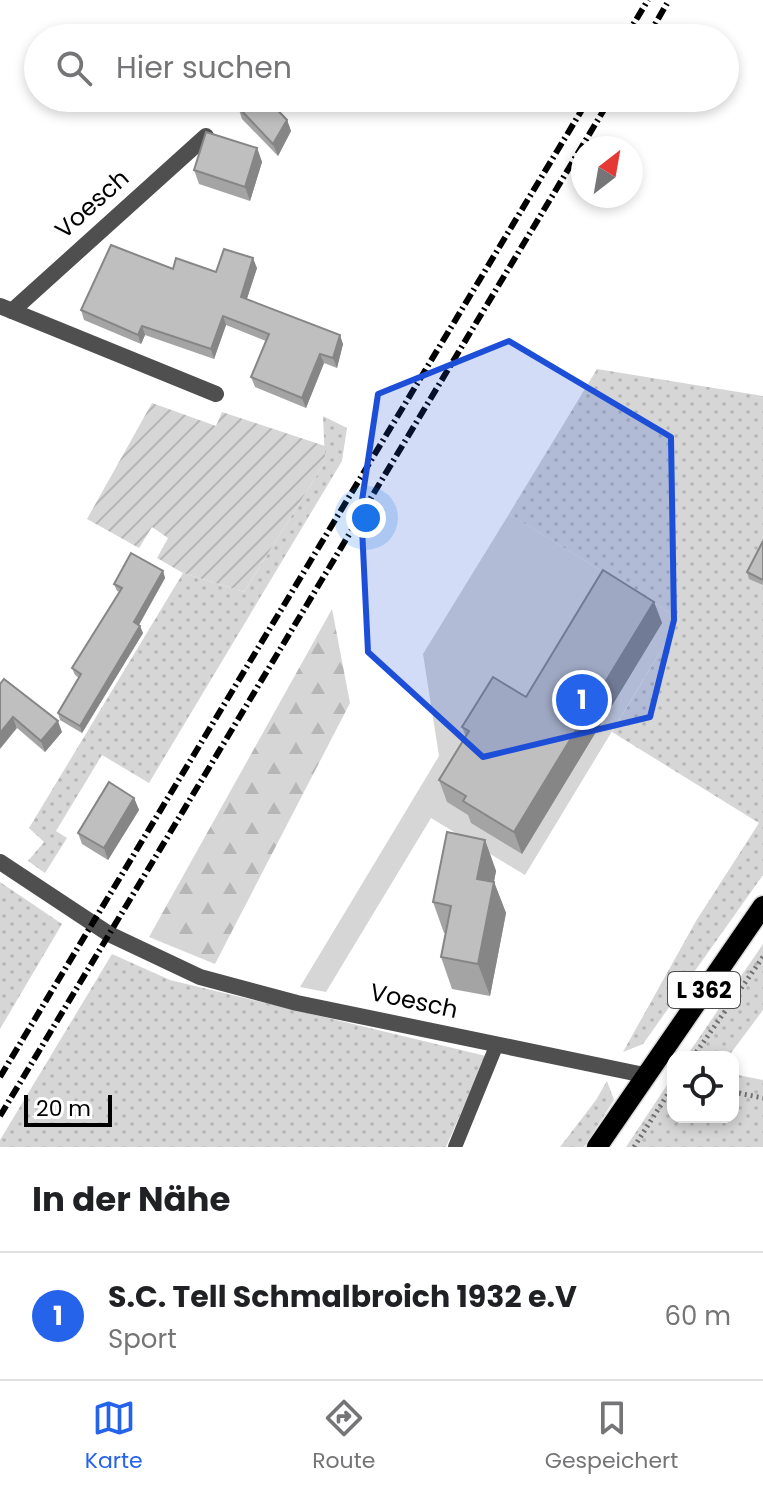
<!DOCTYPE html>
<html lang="de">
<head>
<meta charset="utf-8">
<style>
  body { margin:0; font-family:Poppins,sans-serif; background:#f6f6f6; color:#202124 }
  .controls { position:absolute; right:24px; bottom:24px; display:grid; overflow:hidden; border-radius:16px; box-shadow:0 4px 12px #0003 }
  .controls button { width:72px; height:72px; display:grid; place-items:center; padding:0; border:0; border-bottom:2px solid #e0e0e0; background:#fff; color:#202124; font:40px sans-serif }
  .compass { position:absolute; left:571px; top:136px; width:72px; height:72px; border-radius:50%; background:#fff; box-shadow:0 4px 12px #0003; rotate:31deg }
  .scale { position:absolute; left:24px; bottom:20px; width:88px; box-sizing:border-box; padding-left:8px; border:4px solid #000; border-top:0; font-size:22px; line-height:28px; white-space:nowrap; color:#000; -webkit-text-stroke:6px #fff; paint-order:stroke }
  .you { position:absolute; left:366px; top:518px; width:28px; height:28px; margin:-20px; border:6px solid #fff; border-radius:50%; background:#1a73e8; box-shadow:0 0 0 12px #1a73e833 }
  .badge { display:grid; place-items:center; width:52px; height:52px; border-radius:50%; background:#2563eb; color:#fff; font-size:26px; font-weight:700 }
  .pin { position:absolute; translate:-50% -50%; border:4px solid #fff; box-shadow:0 2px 8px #0006 }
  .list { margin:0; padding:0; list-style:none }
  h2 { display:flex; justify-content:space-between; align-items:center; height:104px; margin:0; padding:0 32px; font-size:34px }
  h2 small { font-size:26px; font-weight:400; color:#757577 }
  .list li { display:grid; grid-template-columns:52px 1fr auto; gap:24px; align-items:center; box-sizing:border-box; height:128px; padding:0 32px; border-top:2px solid #e0e0e0 }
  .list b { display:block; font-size:30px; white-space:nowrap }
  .list p { margin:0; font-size:26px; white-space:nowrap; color:#757577 }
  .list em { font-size:26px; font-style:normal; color:#757577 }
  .icon { flex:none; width:44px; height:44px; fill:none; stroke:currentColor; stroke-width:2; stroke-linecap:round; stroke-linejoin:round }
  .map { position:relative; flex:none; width:763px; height:1147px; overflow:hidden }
  .search { position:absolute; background:#fff; box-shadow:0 4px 12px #0003; left:24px; right:24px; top:24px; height:88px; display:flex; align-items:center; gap:20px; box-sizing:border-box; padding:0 28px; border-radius:44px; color:#757577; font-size:30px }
  .sheet { height:232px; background:#fff }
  nav { display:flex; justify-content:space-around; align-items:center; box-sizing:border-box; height:112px; border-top:2px solid #e0e0e0; background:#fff; font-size:22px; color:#757577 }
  nav a { display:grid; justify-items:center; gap:4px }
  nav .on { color:#2563eb }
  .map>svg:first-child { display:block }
  .grass { fill:url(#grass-dots) }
  .forest { fill:url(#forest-firs) }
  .garden { fill:url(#garden-furrows) }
  .pitch { fill:#d6d6d6 }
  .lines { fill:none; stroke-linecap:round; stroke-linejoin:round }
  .primary-casing { stroke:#dbdbdb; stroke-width:23 }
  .path { stroke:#717171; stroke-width:5; stroke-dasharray:2 4; stroke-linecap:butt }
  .lane { stroke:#4f4f4f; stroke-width:14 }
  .street { stroke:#4f4f4f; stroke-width:16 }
  .primary { stroke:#000; stroke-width:20 }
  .rail { stroke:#000; stroke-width:6; stroke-dasharray:12 4 2 4; stroke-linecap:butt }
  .wall { fill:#a4a4a4 }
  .shaded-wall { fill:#868686 }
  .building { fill:#bfbfbf; stroke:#868686; stroke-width:2 }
  .marked { fill:#1d4ed8; fill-opacity:0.2; stroke:#1d4ed8; stroke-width:6; stroke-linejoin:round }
  .labels { text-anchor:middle; stroke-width:6; stroke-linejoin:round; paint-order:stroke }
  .shield { fill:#fff; stroke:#4c4c4c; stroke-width:2 }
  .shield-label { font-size:22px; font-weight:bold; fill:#000 }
  .street-label { font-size:24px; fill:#000; stroke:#fff }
</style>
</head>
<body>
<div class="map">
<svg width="763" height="1147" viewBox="0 0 763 1147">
  <defs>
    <pattern id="grass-dots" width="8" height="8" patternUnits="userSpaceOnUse" patternTransform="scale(2)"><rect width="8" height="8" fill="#d6d6d6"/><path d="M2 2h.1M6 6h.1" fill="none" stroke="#b6b6b6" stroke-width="1.8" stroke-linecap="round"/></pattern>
    <pattern id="forest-firs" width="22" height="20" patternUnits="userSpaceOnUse" patternTransform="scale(2)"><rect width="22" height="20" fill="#d6d6d6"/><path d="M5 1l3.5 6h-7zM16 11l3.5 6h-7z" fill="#b6b6b6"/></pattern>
    <pattern id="garden-furrows" width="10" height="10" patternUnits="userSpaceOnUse" patternTransform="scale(2)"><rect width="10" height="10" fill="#d6d6d6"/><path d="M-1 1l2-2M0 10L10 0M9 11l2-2" fill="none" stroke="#b6b6b6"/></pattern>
  </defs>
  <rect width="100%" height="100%" fill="#fff"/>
  <g class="grass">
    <path d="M 597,369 L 763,396 L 763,875 L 643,1044 L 623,1052 L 696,921 L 759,823 L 612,732 L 680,619 L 509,514 Z"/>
    <path d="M 323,416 L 347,428 L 342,461 L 149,783 L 102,755 L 56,831 L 67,838 L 45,873 L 28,861 L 44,842 L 29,828 L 183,573 L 244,592 L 325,462 Z"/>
    <path d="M 0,882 L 62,924 L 0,1029 Z"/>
    <path d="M 763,944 L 763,1010 L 728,1057 L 686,1057 Z"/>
    <path d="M 112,954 L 170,980 L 486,1056 L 446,1147 L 0,1147 L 0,1140 Z"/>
    <path d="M 733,1074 L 763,1080 L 763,1147 L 626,1147 L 673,1076 L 673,1117 L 733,1117 Z"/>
    <path d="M 607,1081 L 614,1100 L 584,1147 L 560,1147 L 596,1100 Z"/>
  </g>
  <path class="forest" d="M 332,609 L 350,703 L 215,964 L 149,937 Z"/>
  <path class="garden" d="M 152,403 L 216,426 L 222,412 L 325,446 L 325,462 L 244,592 L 183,573 L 157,558 L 168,538 L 152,527 L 139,548 L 87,519 Z"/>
  <path class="pitch" d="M 509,514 L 680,619 L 525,875 L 431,818 L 326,992 L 300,987 L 439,756 L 423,654 Z"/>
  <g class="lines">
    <defs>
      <path id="primary" d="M 597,1147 L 763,906"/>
    </defs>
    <use href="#primary" class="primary-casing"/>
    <g class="path">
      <path d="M 693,1057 L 763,957"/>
      <path d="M 733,1092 L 763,1098"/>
      <path d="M 634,1147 L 673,1086"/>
    </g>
    <path class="lane" d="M 455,1147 L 497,1044"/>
    <g class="street">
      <path d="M 0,306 L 216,394"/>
      <path d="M 12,311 L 206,136"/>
      <path d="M 0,862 L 109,934 L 200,977 L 297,1003 L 644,1075"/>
    </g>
    <use href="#primary" class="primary"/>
    <g class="rail">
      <path d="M 625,38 L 648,0"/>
      <path d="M 647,38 L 669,0"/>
      <path d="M 0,1077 L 589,98"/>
      <path d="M 0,1116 L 611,98"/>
    </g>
  </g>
  <g class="wall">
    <path d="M 238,107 L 287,120 L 291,131 L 278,156 L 242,119 Z"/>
    <path d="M 257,148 L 262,162 L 250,201 L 199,184 L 194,170 Z"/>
    <path d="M 257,268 L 247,299 L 343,344 L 337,368 L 324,363 L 306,408 L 255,387 L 251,377 L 266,341 L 226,325 L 214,359 L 145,335 L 141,344 L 84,320 L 81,310 L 173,269 L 216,272 Z"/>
    <path d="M 763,541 L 763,585 L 749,579 L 747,572 Z"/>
    <path d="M 163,571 L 165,578 L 139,625 L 143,633 L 82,733 L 60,720 L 58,713 L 79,678 L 75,675 L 72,668 L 120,592 L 117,591 L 114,584 Z"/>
    <path d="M 654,602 L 662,623 L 522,854 L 471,823 L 468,815 L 447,802 L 439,780 L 466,737 L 462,727 L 526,697 Z"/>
    <path d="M 0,684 L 62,732 L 45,752 L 17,728 Z"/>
    <path d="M 134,798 L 139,810 L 108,860 L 82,844 L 78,833 Z"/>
    <path d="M 485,840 L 496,871 L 494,882 L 506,913 L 490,996 L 452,989 L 441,957 L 446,933 L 444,933 L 433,902 Z"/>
  </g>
  <g class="shaded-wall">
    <path d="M 287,120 L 291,131 L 278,156 L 273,144 Z"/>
    <path d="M 257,148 L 262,162 L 250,201 L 245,187 Z"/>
    <path d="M 253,258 L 257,268 L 244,307 L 241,297 Z"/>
    <path d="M 223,316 L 226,325 L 214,359 L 211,349 Z"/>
    <path d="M 142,326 L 145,335 L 141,344 L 138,335 Z"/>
    <path d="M 340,335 L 343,344 L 337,368 L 333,358 Z"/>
    <path d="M 320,354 L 324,363 L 306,408 L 302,398 Z"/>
    <path d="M 163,571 L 165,578 L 136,630 L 134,622 Z"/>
    <path d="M 654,602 L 662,623 L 522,854 L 514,832 Z"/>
    <path d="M 140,626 L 143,633 L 82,733 L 80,726 Z"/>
    <path d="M 13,717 L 17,728 L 0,749 L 0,733 Z"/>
    <path d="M 58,721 L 62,732 L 45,752 L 41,741 Z"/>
    <path d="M 134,798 L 139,810 L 108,860 L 104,848 Z"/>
    <path d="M 485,840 L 496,871 L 488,910 L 477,879 Z"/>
    <path d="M 494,882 L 506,913 L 490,996 L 478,964 Z"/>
  </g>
  <g class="building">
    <path d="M 248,98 L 266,98 L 287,120 L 273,144 L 238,107 Z"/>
    <path d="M 206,132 L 257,148 L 245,187 L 194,170 Z"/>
    <path d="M 111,245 L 173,269 L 176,258 L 216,272 L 224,249 L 253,258 L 241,297 L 340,335 L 333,358 L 320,354 L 302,398 L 251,377 L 269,334 L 223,316 L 211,349 L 142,326 L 138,335 L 81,310 Z"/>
    <path d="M 763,541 L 763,580 L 747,572 Z"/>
    <path d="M 131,553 L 163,571 L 134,622 L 140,626 L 80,726 L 58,713 L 81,674 L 72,668 L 122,588 L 114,584 Z"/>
    <path d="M 603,570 L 654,602 L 514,832 L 463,801 L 466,796 L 439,780 L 469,731 L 462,727 L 493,677 L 526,697 Z"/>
    <path d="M 4,679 L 58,721 L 41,741 L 13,717 L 0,733 L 0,684 Z"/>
    <path d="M 109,782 L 134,798 L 104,848 L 78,833 Z"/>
    <path d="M 447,832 L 485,840 L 477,879 L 494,882 L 478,964 L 441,957 L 451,906 L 433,902 Z"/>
  </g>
  <path class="marked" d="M 509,341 L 671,437 L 674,620 L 650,717 L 483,757 L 368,652 L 361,507 L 378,394 Z"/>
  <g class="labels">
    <rect class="shield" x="668" y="972" width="72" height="36" rx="6"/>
    <g class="shield-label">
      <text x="704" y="998">L 362</text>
    </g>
    <g class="street-label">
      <text transform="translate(92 204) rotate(-42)" y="8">Voesch</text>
      <text transform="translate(414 1001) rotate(12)" y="8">Voesch</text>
    </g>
  </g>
</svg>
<div class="controls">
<button><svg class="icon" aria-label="locate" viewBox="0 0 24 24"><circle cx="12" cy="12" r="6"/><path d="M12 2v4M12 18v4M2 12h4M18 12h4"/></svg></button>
</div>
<svg class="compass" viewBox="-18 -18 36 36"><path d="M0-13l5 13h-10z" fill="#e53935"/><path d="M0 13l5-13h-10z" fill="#757577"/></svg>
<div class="scale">20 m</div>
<div class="you"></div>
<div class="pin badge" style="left:582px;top:700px">1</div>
<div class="search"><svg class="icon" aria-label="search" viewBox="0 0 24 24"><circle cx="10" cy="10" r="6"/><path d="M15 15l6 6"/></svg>Hier suchen</div>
</div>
<section class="sheet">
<h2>In der Nähe<small></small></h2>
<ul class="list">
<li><span class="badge">1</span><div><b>S.C. Tell Schmalbroich 1932 e.V</b><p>Sport</p></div><em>60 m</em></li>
</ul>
</section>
<nav>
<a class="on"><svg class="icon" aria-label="map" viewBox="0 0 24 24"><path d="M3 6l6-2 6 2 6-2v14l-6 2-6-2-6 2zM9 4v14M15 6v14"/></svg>Karte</a>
<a><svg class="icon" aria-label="directions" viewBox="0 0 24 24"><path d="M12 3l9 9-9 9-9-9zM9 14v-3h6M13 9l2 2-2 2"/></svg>Route</a>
<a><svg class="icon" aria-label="saved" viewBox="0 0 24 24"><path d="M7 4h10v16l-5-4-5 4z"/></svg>Gespeichert</a>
</nav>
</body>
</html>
